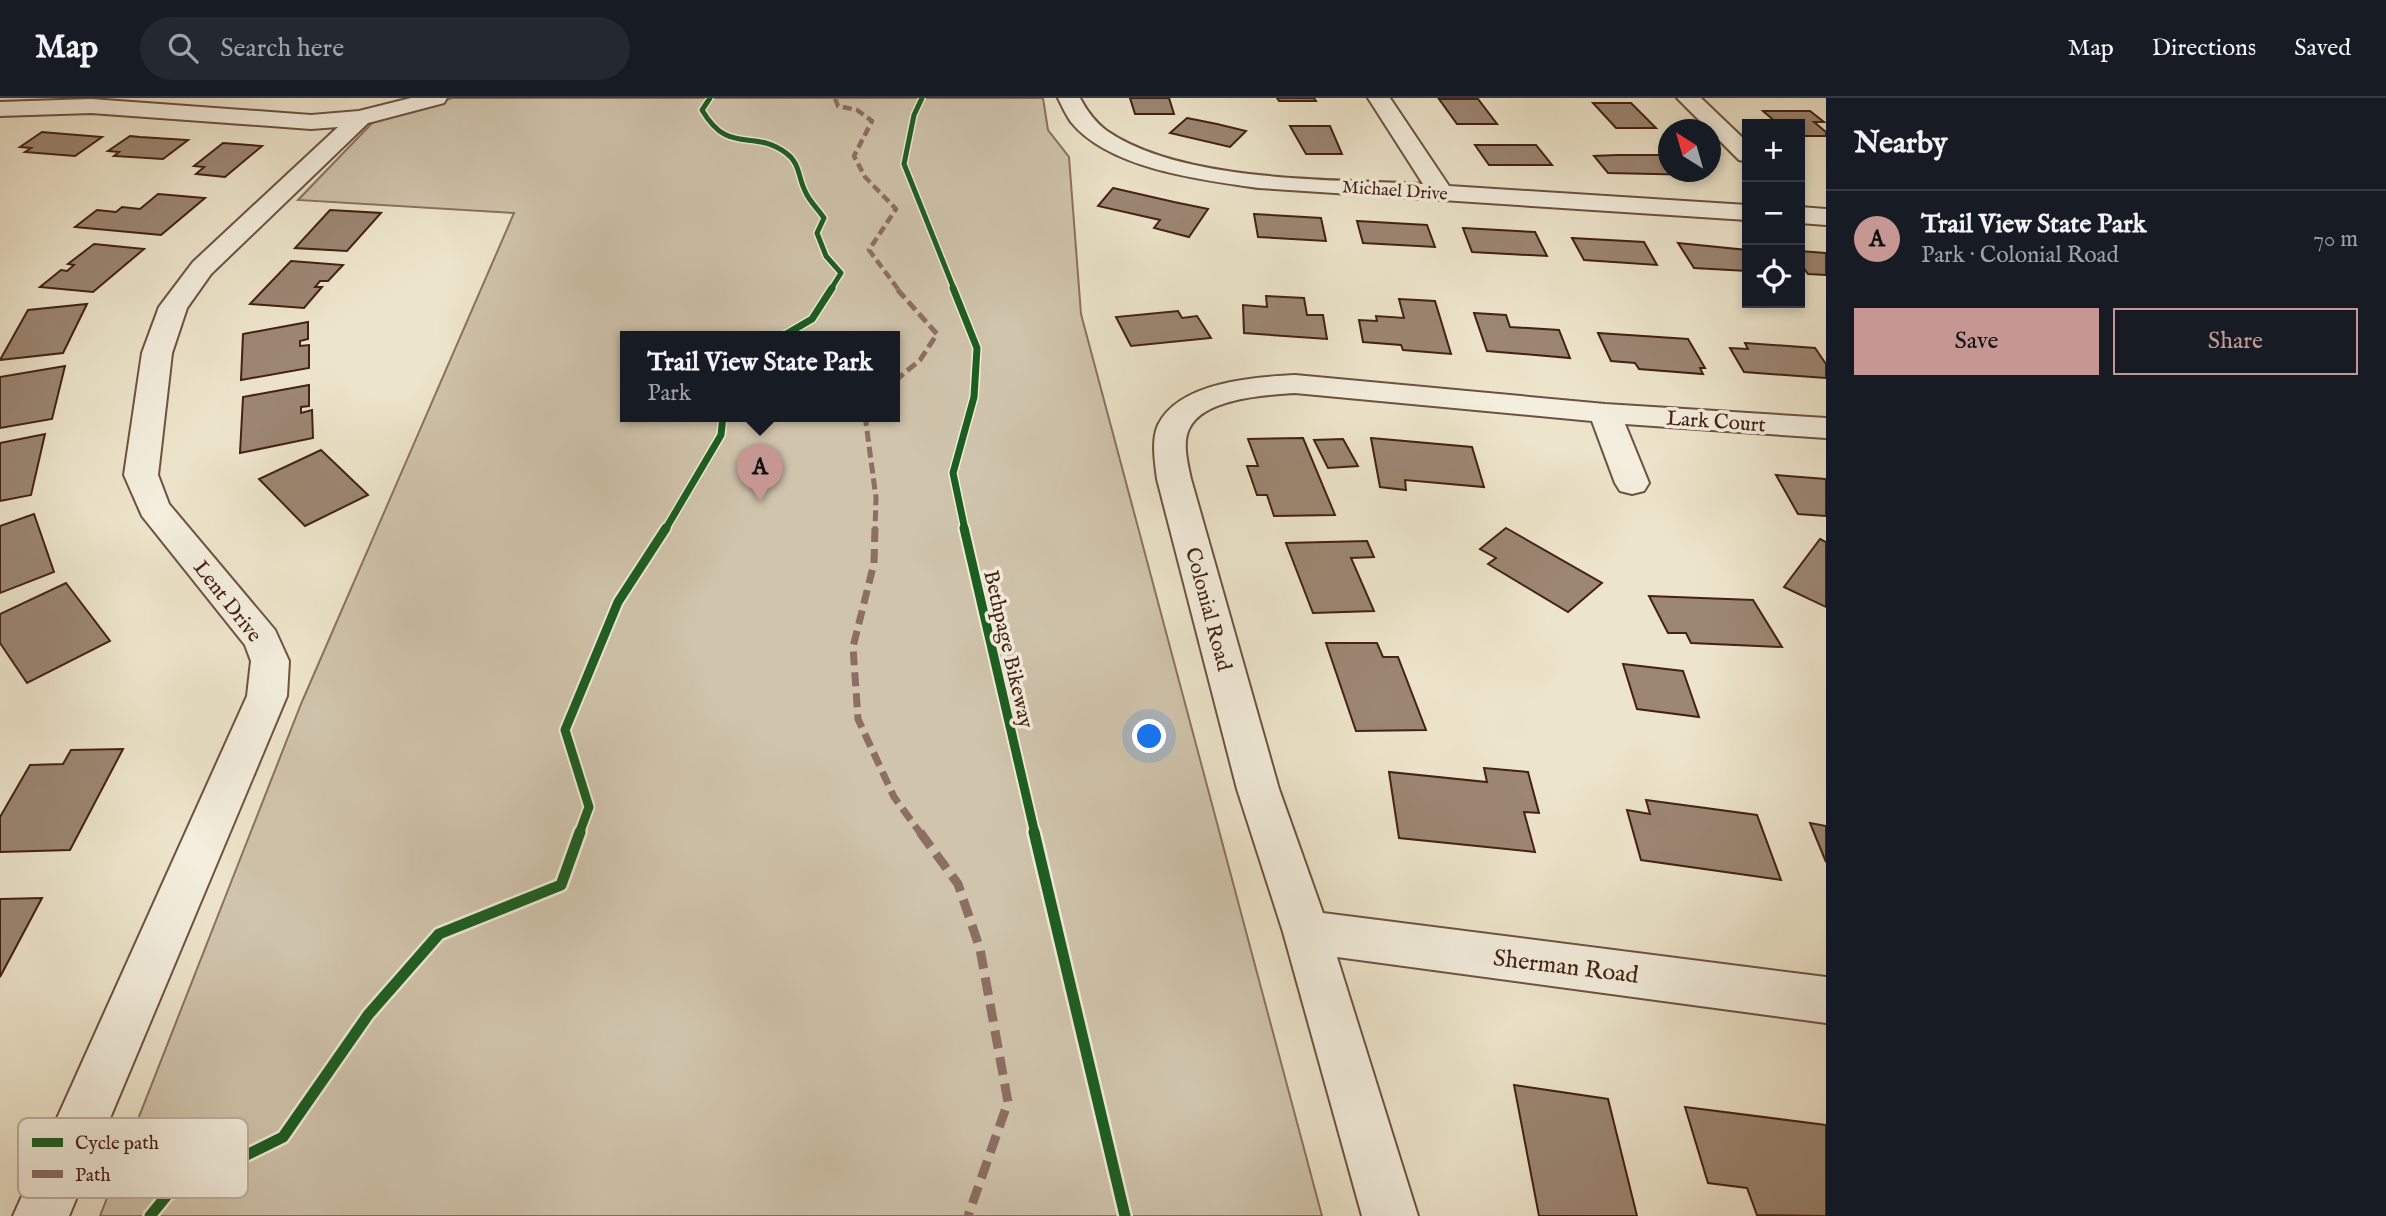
<!DOCTYPE html>
<html lang="en">
<head>
<meta charset="utf-8">
<style>
  body { margin:0; font-family:"IM FELL English",serif; background:#242831; color:#f1f3f6 }
  .controls { position:absolute; right:21px; top:21px; display:grid; overflow:hidden; border-radius:0px; box-shadow:0 4px 10px #0003 }
  .controls button { width:63px; height:63px; display:grid; place-items:center; padding:0; border:0; border-bottom:2px solid #363941; background:#171b24; color:#f1f3f6; font:35px sans-serif }
  .compass { position:absolute; left:1658px; top:21px; width:63px; height:63px; border-radius:50%; background:#171b24; box-shadow:0 4px 10px #0003; rotate:323deg }
  .you { position:absolute; left:1150px; top:639px; width:24px; height:24px; margin:-18px; border:5px solid #fff; border-radius:50%; background:#1a73e8; box-shadow:0 0 0 10px #1a73e833 }
  .badge { display:grid; place-items:center; width:46px; height:46px; border-radius:50%; background:#c59692; color:#111; font-size:23px; font-weight:700 }
  .pin { position:absolute; translate:-50% -58px; filter:drop-shadow(0 2px 4px #0008) }
  .pin::after { content:''; position:absolute; top:37px; width:24px; height:21px; background:inherit; clip-path:polygon(0 0,100% 0,50% 100%) }
  .popup { position:absolute; left:620px; top:233px; width:280px; height:91px; box-sizing:border-box; display:grid; place-content:center; border-radius:0px; background:#171b24; filter:drop-shadow(0 2px 5px #0005); font-size:23px; white-space:nowrap; color:#9ea1a6 }
  .popup b { font-size:26px; color:#f1f3f6 }
  .popup::after { content:''; position:absolute; left:50%; top:100%; margin-left:-14px; border:14px solid transparent; border-top-color:#171b24 }
  .list { margin:0; padding:0; list-style:none }
  h2 { display:flex; justify-content:space-between; align-items:center; height:91px; margin:0; padding:0 28px; font-size:30px }
  h2 small { font-size:23px; font-weight:400; color:#9ea1a6 }
  .list li { display:grid; grid-template-columns:46px 1fr auto; gap:21px; align-items:center; box-sizing:border-box; height:98px; padding:0 28px; border-top:2px solid #363941 }
  .list b { display:block; font-size:26px; white-space:nowrap }
  .list p { margin:0; font-size:23px; white-space:nowrap; color:#9ea1a6 }
  .list em { font-size:23px; font-style:normal; color:#9ea1a6 }
  .actions { display:flex; gap:14px; padding:21px 28px }
  .actions a { flex:1; padding:16px 0; border:2px solid #c59692; border-radius:0px; text-align:center; font-size:24px; color:#c59692 }
  .actions .main { background:#c59692; color:#111 }
  .icon { flex:none; width:38px; height:38px; fill:none; stroke:currentColor; stroke-width:2; stroke-linecap:round; stroke-linejoin:round }
  .map { position:relative; flex:none; width:1826px; height:1118px; overflow:hidden }
  header { display:flex; align-items:center; gap:42px; box-sizing:border-box; height:98px; padding:0 35px; background:#171b24; border-bottom:2px solid #363941 }
  header strong { font-size:33px }
  nav { display:flex; gap:38px; margin-inline-start:auto; font-size:24px }
  .search { width:490px; height:63px; background:#242831; display:flex; align-items:center; gap:18px; box-sizing:border-box; padding:0 24px; border-radius:38px; color:#9ea1a6; font-size:26px }
  main { display:flex }
  aside { flex:1; background:#171b24 }
  .map>svg:first-child { display:block }
  .green { fill:#d0c4ac; stroke:#8a7260; stroke-width:2; fill-rule:evenodd }
  .building { fill:#9c8773; stroke:#442113; stroke-width:2 }
  .lines { fill:none; stroke-linecap:round; stroke-linejoin:round }
  .street-casing { stroke:#6e5241; stroke-width:4 }
  .street { fill:#f3eedd; fill-rule:evenodd }
  .quiet-far3 { stroke:#8d6e63; stroke-width:4.5; stroke-dasharray:9 4.5; stroke-linecap:butt }
  .quiet-far2 { stroke:#8d6e63; stroke-width:5; stroke-dasharray:11 5; stroke-linecap:butt }
  .quiet-far1 { stroke:#8d6e63; stroke-width:7; stroke-dasharray:14 7; stroke-linecap:butt }
  .quiet { stroke:#8d6e63; stroke-width:9; stroke-dasharray:18 9; stroke-linecap:butt }
  .cycleway-far3-casing { stroke:#f3eedd; stroke-width:8 }
  .cycleway-far2-casing { stroke:#f3eedd; stroke-width:10 }
  .cycleway-far1-casing { stroke:#f3eedd; stroke-width:13 }
  .cycleway-casing { stroke:#f3eedd; stroke-width:16 }
  .cycleway-far3 { stroke:#1b5e20; stroke-width:5 }
  .cycleway-far2 { stroke:#1b5e20; stroke-width:7 }
  .cycleway-far1 { stroke:#1b5e20; stroke-width:9 }
  .cycleway { stroke:#1b5e20; stroke-width:11 }
  .labels { text-anchor:middle; stroke-width:7; stroke-linejoin:round; paint-order:stroke }
  .far-street-label { font-size:18px; fill:#442113; stroke:#f3eedd }
  .street-label { font-size:21px; fill:#442113; stroke:#f3eedd }
  .near-street-label { font-size:24px; fill:#442113; stroke:#f3eedd }
  .key { fill:#f3eedd; stroke:#beb0a0; stroke-width:2 }
  .key-label { font-size:19px; fill:#442113 }
</style>
</head>
<body>
<header>
<strong>Map</strong>
<div class="search"><svg class="icon" aria-label="search" viewBox="0 0 24 24"><circle cx="10" cy="10" r="6"/><path d="M15 15l6 6"/></svg>Search here</div>
<nav><a>Map</a><a>Directions</a><a>Saved</a></nav>
</header>
<main>
<div class="map">
<svg width="1826" height="1118" viewBox="0 0 1826 1118">
  <rect width="100%" height="100%" fill="#ede5cb"/>
  <filter id="stains"><feTurbulence type="fractalNoise" baseFrequency=".00286" numOctaves="4"/><feColorMatrix values="0 0 0 0 .2 0 0 0 0 .09 0 0 0 0 .02 0 0 0 .5 -.17"/></filter>
  <radialGradient id="worn" r=".72"><stop offset=".6" stop-color="#630" stop-opacity="0"/><stop offset="1" stop-color="#630" stop-opacity=".3"/></radialGradient>
  <path class="green" d="M 453,0 L 1043,0 L 1048,32 L 1069,59 L 1081,216 L 1322,1118 L 100,1118 L 301,606 L 514,115 L 298,102 L 377,20 ZM 625,238 L 895,238 L 895,318 L 625,318 Z"/>
  <g class="building">
    <path d="M 1130,0 L 1169,0 L 1174,16 L 1135,16 Z"/>
    <path d="M 1277,0 L 1314,0 L 1316,3 L 1279,3 Z"/>
    <path d="M 1439,1 L 1478,1 L 1497,26 L 1457,26 Z"/>
    <path d="M 1593,5 L 1631,5 L 1656,30 L 1616,30 Z"/>
    <path d="M 1763,13 L 1810,13 L 1824,24 L 1814,24 L 1826,34 L 1826,38 L 1800,38 L 1800,26 L 1778,26 Z"/>
    <path d="M 1187,20 L 1217,26 L 1246,33 L 1230,49 L 1170,35 Z"/>
    <path d="M 1290,28 L 1330,28 L 1342,56 L 1306,56 Z"/>
    <path d="M 42,34 L 53,35 L 102,39 L 75,58 L 25,54 L 31,50 L 20,49 Z"/>
    <path d="M 130,38 L 140,39 L 188,42 L 163,61 L 114,58 L 119,54 L 108,53 Z"/>
    <path d="M 223,45 L 262,48 L 225,79 L 196,76 L 204,69 L 194,68 Z"/>
    <path d="M 1475,47 L 1536,47 L 1552,67 L 1489,67 Z"/>
    <path d="M 1617,57 L 1668,57 L 1668,74 L 1696,74 L 1699,77 L 1608,75 L 1594,58 Z"/>
    <path d="M 1113,90 L 1174,104 L 1208,111 L 1189,139 L 1154,130 L 1160,122 L 1098,108 Z"/>
    <path d="M 158,96 L 205,100 L 161,137 L 75,129 L 97,112 L 116,114 L 122,109 L 140,111 Z"/>
    <path d="M 330,112 L 381,115 L 347,153 L 295,150 Z"/>
    <path d="M 1254,116 L 1321,120 L 1326,143 L 1258,139 Z"/>
    <path d="M 1357,123 L 1427,127 L 1435,149 L 1363,145 Z"/>
    <path d="M 1463,130 L 1535,134 L 1547,158 L 1472,154 Z"/>
    <path d="M 1572,140 L 1644,144 L 1657,167 L 1584,162 Z"/>
    <path d="M 1678,145 L 1747,152 L 1747,173 L 1694,170 Z"/>
    <path d="M 94,146 L 144,151 L 93,194 L 40,189 L 61,172 L 67,173 L 74,167 L 68,166 Z"/>
    <path d="M 1800,153 L 1826,155 L 1826,177 L 1808,176 L 1800,165 Z"/>
    <path d="M 291,163 L 343,167 L 328,183 L 320,183 L 315,189 L 322,189 L 304,210 L 250,206 Z"/>
    <path d="M 1266,198 L 1304,200 L 1307,217 L 1323,217 L 1327,241 L 1244,235 L 1243,207 L 1267,209 Z"/>
    <path d="M 1399,201 L 1435,203 L 1451,256 L 1403,252 L 1401,247 L 1363,244 L 1359,222 L 1377,223 L 1376,218 L 1404,220 Z"/>
    <path d="M 87,206 L 63,255 L 0,262 L 28,212 Z"/>
    <path d="M 1178,213 L 1182,220 L 1197,218 L 1211,240 L 1131,248 L 1116,219 Z"/>
    <path d="M 1474,215 L 1506,217 L 1510,229 L 1559,232 L 1570,260 L 1487,253 Z"/>
    <path d="M 308,224 L 308,241 L 300,243 L 300,248 L 309,247 L 309,270 L 241,282 L 243,236 Z"/>
    <path d="M 1598,235 L 1688,241 L 1705,270 L 1700,270 L 1703,276 L 1639,271 L 1635,265 L 1611,263 Z"/>
    <path d="M 1745,245 L 1815,250 L 1826,266 L 1826,280 L 1744,274 L 1730,250 L 1748,251 Z"/>
    <path d="M 65,268 L 52,321 L 0,330 L 0,279 Z"/>
    <path d="M 309,287 L 309,308 L 301,309 L 301,315 L 312,312 L 313,340 L 240,355 L 243,299 Z"/>
    <path d="M 45,336 L 31,397 L 0,403 L 0,345 Z"/>
    <path d="M 1303,340 L 1335,417 L 1274,418 L 1267,397 L 1257,397 L 1247,368 L 1258,368 L 1248,341 Z"/>
    <path d="M 1371,340 L 1472,349 L 1484,389 L 1405,382 L 1406,392 L 1380,389 Z"/>
    <path d="M 1343,341 L 1358,368 L 1328,370 L 1314,342 Z"/>
    <path d="M 321,352 L 368,397 L 305,428 L 259,381 Z"/>
    <path d="M 1776,377 L 1826,381 L 1826,418 L 1798,416 Z"/>
    <path d="M 34,416 L 54,474 L 0,495 L 0,428 Z"/>
    <path d="M 1506,430 L 1602,485 L 1568,514 L 1488,466 L 1496,460 L 1480,451 Z"/>
    <path d="M 1820,441 L 1826,444 L 1826,509 L 1784,489 Z"/>
    <path d="M 1367,443 L 1374,459 L 1351,460 L 1374,513 L 1313,515 L 1286,445 Z"/>
    <path d="M 66,485 L 110,543 L 27,585 L 0,545 L 0,516 Z"/>
    <path d="M 1649,498 L 1753,502 L 1782,549 L 1691,545 L 1686,535 L 1668,535 Z"/>
    <path d="M 1326,545 L 1377,545 L 1383,559 L 1398,559 L 1426,632 L 1356,633 Z"/>
    <path d="M 1623,566 L 1683,573 L 1699,619 L 1637,611 Z"/>
    <path d="M 123,651 L 70,752 L 0,754 L 0,719 L 30,667 L 63,666 L 71,652 Z"/>
    <path d="M 1484,670 L 1528,674 L 1539,715 L 1524,714 L 1535,754 L 1399,740 L 1389,674 L 1487,684 Z"/>
    <path d="M 1646,702 L 1757,717 L 1781,782 L 1641,762 L 1627,712 L 1650,716 Z"/>
    <path d="M 1810,725 L 1826,728 L 1826,764 Z"/>
    <path d="M 42,800 L 0,879 L 0,801 Z"/>
    <path d="M 1514,987 L 1608,1001 L 1637,1118 L 1539,1118 Z"/>
    <path d="M 1685,1009 L 1826,1027 L 1826,1118 L 1757,1117 L 1747,1090 L 1708,1085 Z"/>
  </g>
  <g class="lines">
    <defs>
      <g id="street">
        <path d="M 411,0 L 447,0 L 444,5 L 368,25 L 211,176 L 187,210 L 172,255 L 158,377 L 169,406 L 275,532 L 289,563 L 287,598 L 69,1118 L 13,1118 L 247,598 L 251,563 L 245,547 L 142,418 L 124,377 L 142,255 L 159,209 L 193,164 L 338,29 L 311,31 L 91,15 L 0,18 L 0,4 L 91,1 L 311,17 L 359,13 Z"/>
        <path d="M 1058,0 L 1080,0 C 1087,13 1095,24 1107,33 C 1183,85 1333,81 1423,86 L 1368,0 L 1390,0 L 1449,88 L 1747,107 L 1747,122 L 1259,90 C 1202,82 1109,71 1071,24 C 1066,17 1062,8 1058,0 Z"/>
        <path d="M 1677,0 L 1701,0 L 1747,44 L 1747,64 L 1739,62 Z"/>
        <path d="M 1800,109 L 1826,111 L 1826,127 L 1800,125 Z"/>
        <path d="M 1295,277 L 1605,306 L 1826,320 L 1826,340 L 1625,326 L 1649,385 L 1644,393 L 1632,396 L 1620,393 L 1615,385 L 1592,323 L 1295,295 C 1266,297 1203,300 1189,331 C 1182,345 1188,367 1191,381 L 1279,691 L 1323,815 L 1826,879 L 1826,925 L 1337,859 L 1418,1118 L 1362,1118 L 1283,834 L 1237,691 L 1157,381 C 1155,364 1151,343 1158,327 C 1179,284 1254,279 1295,277 Z"/>
      </g>
    </defs>
    <use href="#street" class="street-casing"/>
    <use href="#street" class="street"/>
    <path class="quiet-far3" d="M 835,0 L 838,8 L 857,12 L 872,23 L 854,58 L 865,79 L 896,111 L 869,152 L 898,191"/>
    <g class="quiet-far2">
      <path d="M 895,283 L 920,262 L 937,236 L 896,190"/>
      <path d="M 870,318 L 866,325 L 876,400 L 875,432"/>
    </g>
    <path class="quiet-far1" d="M 875,430 L 874,465 L 853,549 L 858,621 L 894,699 L 921,736"/>
    <path class="quiet" d="M 920,734 L 958,786 L 980,851 L 1008,1004 L 968,1118"/>
    <defs>
      <g id="cycleway-far3">
        <path d="M 710,0 L 702,12 C 729,58 752,30 786,55 C 800,65 798,79 805,93 C 809,103 818,111 824,120 L 817,135 L 826,158 L 841,175 L 831,191"/>
        <path d="M 922,0 L 914,17 L 904,66 L 954,191"/>
      </g>
      <g id="cycleway-far2">
        <path d="M 953,190 L 977,250 L 974,299 L 953,375 L 965,432"/>
        <path d="M 783,238 L 812,221 L 832,190"/>
        <path d="M 665,432 L 721,337 L 723,318"/>
      </g>
      <g id="cycleway-far1">
        <path d="M 964,430 L 1035,736"/>
        <path d="M 579,736 L 589,709 L 565,632 L 618,504 L 666,430"/>
      </g>
      <g id="cycleway">
        <path d="M 1034,734 L 1125,1118"/>
        <path d="M 150,1118 L 168,1096 L 283,1039 L 368,917 L 439,836 L 561,787 L 580,734"/>
      </g>
    </defs>
    <use href="#cycleway-far3" class="cycleway-far3-casing"/>
    <use href="#cycleway-far2" class="cycleway-far2-casing"/>
    <use href="#cycleway-far1" class="cycleway-far1-casing"/>
    <use href="#cycleway" class="cycleway-casing"/>
    <use href="#cycleway-far3" class="cycleway-far3"/>
    <use href="#cycleway-far2" class="cycleway-far2"/>
    <use href="#cycleway-far1" class="cycleway-far1"/>
    <use href="#cycleway" class="cycleway"/>
  </g>
  <g class="labels">
    <g class="far-street-label">
      <text transform="translate(1395 92) rotate(4)" y="6">Michael Drive</text>
    </g>
    <g class="street-label">
      <text transform="translate(1716 323) rotate(4)" y="7">Lark Court</text>
      <text transform="translate(228 503) rotate(52)" y="7">Lent Drive</text>
      <text transform="translate(1209 511) rotate(75)" y="7">Colonial Road</text>
      <text transform="translate(1009 551) rotate(77)" y="7">Bethpage Bikeway</text>
    </g>
    <g class="near-street-label">
      <text transform="translate(1566 868) rotate(7)" y="8">Sherman Road</text>
    </g>
  </g>
  <rect x="18" y="1020" width="230" height="80" rx="10" class="key"/>
  <rect x="32" y="1040" width="31" height="9" fill="#1b5e20"/>
  <rect x="32" y="1072" width="31" height="8" fill="#8d6e63"/>
  <g class="key-label">
    <text x="75" y="1051">Cycle path</text>
    <text x="75" y="1083">Path</text>
  </g>
  <rect width="100%" height="100%" filter="url(#stains)"/>
  <rect width="100%" height="100%" fill="url(#worn)"/>
</svg>
<div class="controls">
<button>+</button>
<button>−</button>
<button><svg class="icon" aria-label="locate" viewBox="0 0 24 24"><circle cx="12" cy="12" r="6"/><path d="M12 2v4M12 18v4M2 12h4M18 12h4"/></svg></button>
</div>
<svg class="compass" viewBox="-18 -18 36 36"><path d="M0-13l5 13h-10z" fill="#e53935"/><path d="M0 13l5-13h-10z" fill="#9ea1a6"/></svg>
<div class="you"></div>
<div class="pin badge" style="left:760px;top:404px">A</div>
<div class="popup"><b>Trail View State Park</b>Park</div>
</div>
<aside>
<h2>Nearby<small></small></h2>
<ul class="list">
<li><span class="badge">A</span><div><b>Trail View State Park</b><p>Park · Colonial Road</p></div><em>70 m</em></li>
</ul>
<div class="actions"><a class="main">Save</a><a>Share</a></div>
</aside>
</main>
</body>
</html>
